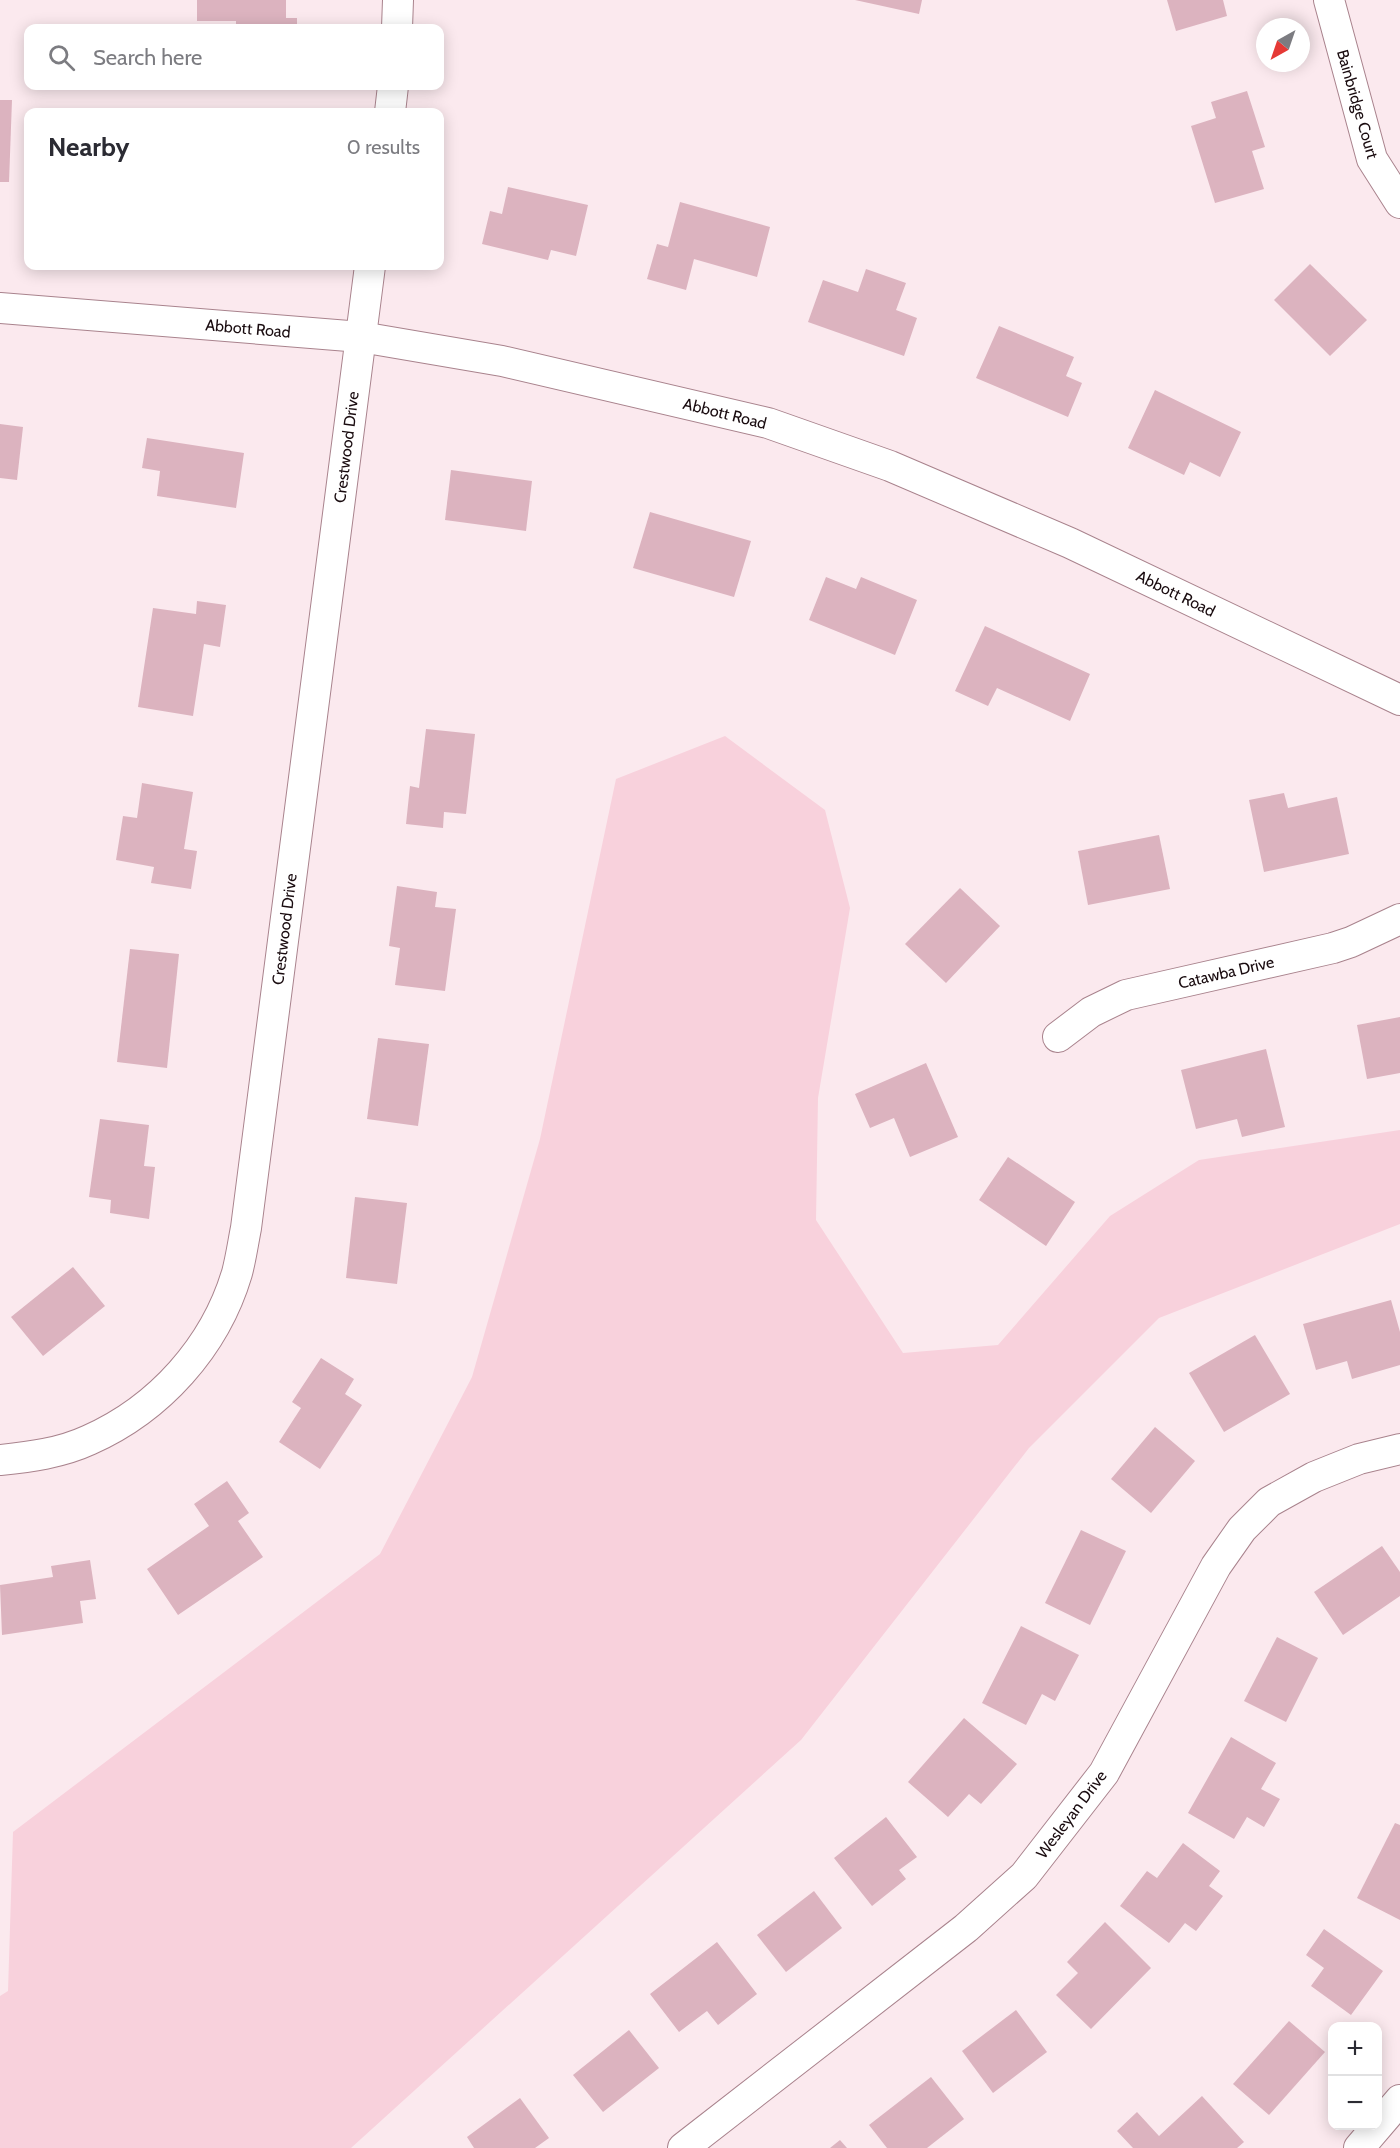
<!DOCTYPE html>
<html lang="en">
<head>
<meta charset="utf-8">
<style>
  body { margin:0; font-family:Cabin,sans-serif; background:#f2f2f3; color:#2b2b33 }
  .controls { position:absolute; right:18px; bottom:18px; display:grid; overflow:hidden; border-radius:12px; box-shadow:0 3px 15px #0003 }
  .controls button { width:54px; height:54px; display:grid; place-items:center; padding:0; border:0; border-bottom:2px solid #e1e1e2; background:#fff; color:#2b2b33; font:30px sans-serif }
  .compass { position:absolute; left:1256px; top:18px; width:54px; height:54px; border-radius:50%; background:#fff; box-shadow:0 3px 15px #0003; rotate:220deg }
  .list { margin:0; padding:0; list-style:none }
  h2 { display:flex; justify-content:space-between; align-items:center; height:78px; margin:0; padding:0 24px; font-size:26px }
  h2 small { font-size:20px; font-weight:400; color:#7c7c81 }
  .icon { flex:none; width:33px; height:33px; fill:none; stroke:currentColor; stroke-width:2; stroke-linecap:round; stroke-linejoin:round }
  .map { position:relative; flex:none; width:1400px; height:2148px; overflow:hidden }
  .search { position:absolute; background:#fff; box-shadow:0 3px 15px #0003; left:24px; top:24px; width:420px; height:66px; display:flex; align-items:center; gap:15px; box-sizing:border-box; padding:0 21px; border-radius:12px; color:#7c7c81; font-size:22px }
  .panel { position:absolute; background:#fff; box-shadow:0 3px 15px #0003; left:24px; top:108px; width:420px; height:162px; border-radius:12px }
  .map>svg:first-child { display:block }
  .green { fill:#f8d1dc }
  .building { fill:#dcb3bf }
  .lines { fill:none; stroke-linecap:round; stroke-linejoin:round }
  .minor-casing { stroke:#a9838d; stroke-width:32 }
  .minor { stroke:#fff; stroke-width:30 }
  .labels { text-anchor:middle; stroke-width:4.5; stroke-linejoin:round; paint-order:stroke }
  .street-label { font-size:16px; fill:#190b0f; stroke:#fff }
</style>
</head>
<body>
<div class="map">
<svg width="1400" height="2148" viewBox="0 0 1400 2148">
  <rect width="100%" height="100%" fill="#fbe9ee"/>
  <path class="green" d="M 725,736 L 825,810 L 850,908 L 818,1098 L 816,1220 L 903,1353 L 998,1345 L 1110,1216 L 1199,1160 L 1400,1130 L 1400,1224 L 1159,1318 L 1029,1448 L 801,1740 L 351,2148 L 0,2148 L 0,1996 L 8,1991 L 13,1832 L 380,1554 L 472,1377 L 540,1139 L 616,779 Z"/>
  <g class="building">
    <path d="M 197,0 L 286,0 L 286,18 L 297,18 L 297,28 L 236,28 L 236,21 L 197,21 Z"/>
    <path d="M 855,0 L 922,0 L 919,14 Z"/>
    <path d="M 1167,0 L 1223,0 L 1227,16 L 1176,31 Z"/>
    <path d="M 1247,91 L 1265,147 L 1252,151 L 1264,189 L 1215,203 L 1191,126 L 1216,118 L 1211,102 Z"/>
    <path d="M 0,100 L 12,100 L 9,182 L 0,182 Z"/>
    <path d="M 508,187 L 588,205 L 576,256 L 551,250 L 548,260 L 482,244 L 490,211 L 502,214 Z"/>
    <path d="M 680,202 L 770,227 L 757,277 L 694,259 L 686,290 L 647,279 L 657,244 L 668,247 Z"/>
    <path d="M 1310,264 L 1367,320 L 1330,356 L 1274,300 Z"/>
    <path d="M 866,269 L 906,283 L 896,310 L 917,318 L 904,356 L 808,322 L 823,280 L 858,292 Z"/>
    <path d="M 999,326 L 1074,357 L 1066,376 L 1082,383 L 1068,417 L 976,378 Z"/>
    <path d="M 1155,390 L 1241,432 L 1220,477 L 1190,462 L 1184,475 L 1128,448 Z"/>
    <path d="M 0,424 L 23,427 L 17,480 L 0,478 Z"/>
    <path d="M 147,438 L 244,453 L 236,508 L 157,496 L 160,471 L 142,468 Z"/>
    <path d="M 451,470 L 532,481 L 526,531 L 445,520 Z"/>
    <path d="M 650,512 L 751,541 L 734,597 L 633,568 Z"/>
    <path d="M 826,577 L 856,589 L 861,577 L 917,600 L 895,655 L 809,620 Z"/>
    <path d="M 197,601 L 226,605 L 220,647 L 204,644 L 193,716 L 138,707 L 153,608 L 196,614 Z"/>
    <path d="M 985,626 L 1090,674 L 1070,721 L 997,688 L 988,706 L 955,691 Z"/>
    <path d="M 426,729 L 475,734 L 466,814 L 444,812 L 443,828 L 406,824 L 410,786 L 419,788 Z"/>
    <path d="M 142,783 L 193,792 L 184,849 L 197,851 L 191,889 L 151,883 L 154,867 L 116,860 L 123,816 L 137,818 Z"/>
    <path d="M 1284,793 L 1288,808 L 1337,797 L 1349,854 L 1264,872 L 1249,800 Z"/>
    <path d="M 1159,835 L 1170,889 L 1088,905 L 1078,851 Z"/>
    <path d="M 397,886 L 437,892 L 435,907 L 456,909 L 445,991 L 395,985 L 400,948 L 389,946 Z"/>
    <path d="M 960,888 L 1000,926 L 946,983 L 905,944 Z"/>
    <path d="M 130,949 L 179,954 L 167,1068 L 117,1062 Z"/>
    <path d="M 1400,1017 L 1400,1073 L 1367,1079 L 1357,1025 Z"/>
    <path d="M 378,1038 L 429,1044 L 418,1126 L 367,1119 Z"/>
    <path d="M 1266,1049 L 1285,1127 L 1242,1137 L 1237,1119 L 1196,1129 L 1181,1070 Z"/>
    <path d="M 926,1063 L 958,1137 L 910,1157 L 894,1118 L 870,1128 L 855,1094 Z"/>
    <path d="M 100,1119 L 149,1125 L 144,1166 L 155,1167 L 149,1219 L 110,1213 L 111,1200 L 89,1197 Z"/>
    <path d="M 1008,1157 L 1075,1202 L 1046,1246 L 979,1200 Z"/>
    <path d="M 355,1197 L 407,1203 L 397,1284 L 346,1278 Z"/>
    <path d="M 73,1267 L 105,1306 L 43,1356 L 11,1317 Z"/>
    <path d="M 1391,1300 L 1400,1332 L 1400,1365 L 1352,1379 L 1347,1361 L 1316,1370 L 1303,1324 Z"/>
    <path d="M 1255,1335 L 1290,1394 L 1224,1432 L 1189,1373 Z"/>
    <path d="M 321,1358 L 354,1379 L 345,1394 L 362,1405 L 320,1469 L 279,1442 L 301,1408 L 292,1402 Z"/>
    <path d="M 1155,1427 L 1195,1461 L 1151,1513 L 1111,1479 Z"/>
    <path d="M 227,1481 L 249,1513 L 238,1521 L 263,1557 L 178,1615 L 147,1569 L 209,1526 L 194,1504 Z"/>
    <path d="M 1081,1530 L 1126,1551 L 1090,1625 L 1045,1603 Z"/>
    <path d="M 1382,1546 L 1400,1572 L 1400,1596 L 1343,1635 L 1314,1592 Z"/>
    <path d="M 90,1560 L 96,1599 L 80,1601 L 83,1623 L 2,1635 L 0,1585 L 53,1577 L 51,1566 Z"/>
    <path d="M 1021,1626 L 1079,1655 L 1055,1701 L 1042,1694 L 1026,1725 L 982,1703 Z"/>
    <path d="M 1277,1637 L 1318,1658 L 1286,1722 L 1244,1701 Z"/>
    <path d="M 964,1718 L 1017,1764 L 981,1804 L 969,1794 L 948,1817 L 908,1782 Z"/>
    <path d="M 1231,1737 L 1276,1763 L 1261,1789 L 1280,1799 L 1264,1827 L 1247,1817 L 1234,1839 L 1188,1813 Z"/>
    <path d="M 886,1817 L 917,1857 L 899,1870 L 906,1879 L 872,1906 L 834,1858 Z"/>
    <path d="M 1395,1823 L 1400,1825 L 1400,1920 L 1357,1898 Z"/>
    <path d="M 1183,1843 L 1220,1871 L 1209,1886 L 1223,1896 L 1196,1931 L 1185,1923 L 1169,1943 L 1120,1906 L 1147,1871 L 1157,1878 Z"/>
    <path d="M 814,1891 L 842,1928 L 786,1972 L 757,1935 Z"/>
    <path d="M 1105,1922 L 1151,1968 L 1091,2029 L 1056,1995 L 1078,1973 L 1067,1962 Z"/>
    <path d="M 1324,1929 L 1383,1971 L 1351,2015 L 1311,1986 L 1324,1968 L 1306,1955 Z"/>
    <path d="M 717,1942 L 757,1994 L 718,2025 L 707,2011 L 679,2032 L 650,1994 Z"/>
    <path d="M 1016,2010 L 1047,2052 L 993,2093 L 962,2051 Z"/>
    <path d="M 1289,2021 L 1325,2052 L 1269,2115 L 1233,2084 Z"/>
    <path d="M 629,2030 L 659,2068 L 603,2112 L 573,2075 Z"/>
    <path d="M 931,2077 L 964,2119 L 927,2148 L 887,2148 L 869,2125 Z"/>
    <path d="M 1202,2096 L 1244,2142 L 1237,2148 L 1133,2148 L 1117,2131 L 1137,2112 L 1159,2136 Z"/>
    <path d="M 520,2098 L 549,2138 L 535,2148 L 474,2148 L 467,2137 Z"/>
    <path d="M 840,2140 L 847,2148 L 830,2148 Z"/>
  </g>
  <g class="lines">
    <defs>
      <g id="minor">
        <path d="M 1329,0 L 1372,159 L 1400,203"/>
        <path d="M 397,28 L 398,0"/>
        <path d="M 390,112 L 393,86"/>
        <path d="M 0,308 L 361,337 L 502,361 L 768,423 L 890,466 L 1070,543 L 1400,700"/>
        <path d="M 1058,1037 L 1091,1012 L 1126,995 L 1333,948 L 1351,942 L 1400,919"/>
        <path d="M 0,1460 C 30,1457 61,1453 89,1440 C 159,1409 215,1347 237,1273 C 241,1258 243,1243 246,1228 L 370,266"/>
        <path d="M 683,2148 L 966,1928 L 1024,1876 L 1104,1773 L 1216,1566 L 1242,1529 L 1269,1502 L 1314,1477 L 1359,1459 L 1400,1449"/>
        <path d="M 1359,2148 L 1400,2100"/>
      </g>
    </defs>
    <use href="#minor" class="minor-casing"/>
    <use href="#minor" class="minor"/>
  </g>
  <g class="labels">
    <g class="street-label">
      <text transform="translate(1358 104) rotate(74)" y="6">Bainbridge Court</text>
      <text transform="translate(248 328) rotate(5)" y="6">Abbott Road</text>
      <text transform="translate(725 413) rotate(14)" y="6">Abbott Road</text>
      <text transform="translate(346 447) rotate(-83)" y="6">Crestwood Drive</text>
      <text transform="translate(1176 593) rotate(26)" y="6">Abbott Road</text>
      <text transform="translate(284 929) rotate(-83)" y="6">Crestwood Drive</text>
      <text transform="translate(1226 972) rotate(-13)" y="6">Catawba Drive</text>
      <text transform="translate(1071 1814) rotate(-53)" y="6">Wesleyan Drive</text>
    </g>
  </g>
</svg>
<div class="controls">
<button>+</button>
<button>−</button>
</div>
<svg class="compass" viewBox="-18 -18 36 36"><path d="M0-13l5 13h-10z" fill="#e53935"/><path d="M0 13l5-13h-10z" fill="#7c7c81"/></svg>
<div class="search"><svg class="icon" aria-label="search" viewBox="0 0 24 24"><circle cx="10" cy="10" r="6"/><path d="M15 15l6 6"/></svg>Search here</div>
<section class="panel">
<h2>Nearby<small>0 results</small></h2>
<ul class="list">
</ul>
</section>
</div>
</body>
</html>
